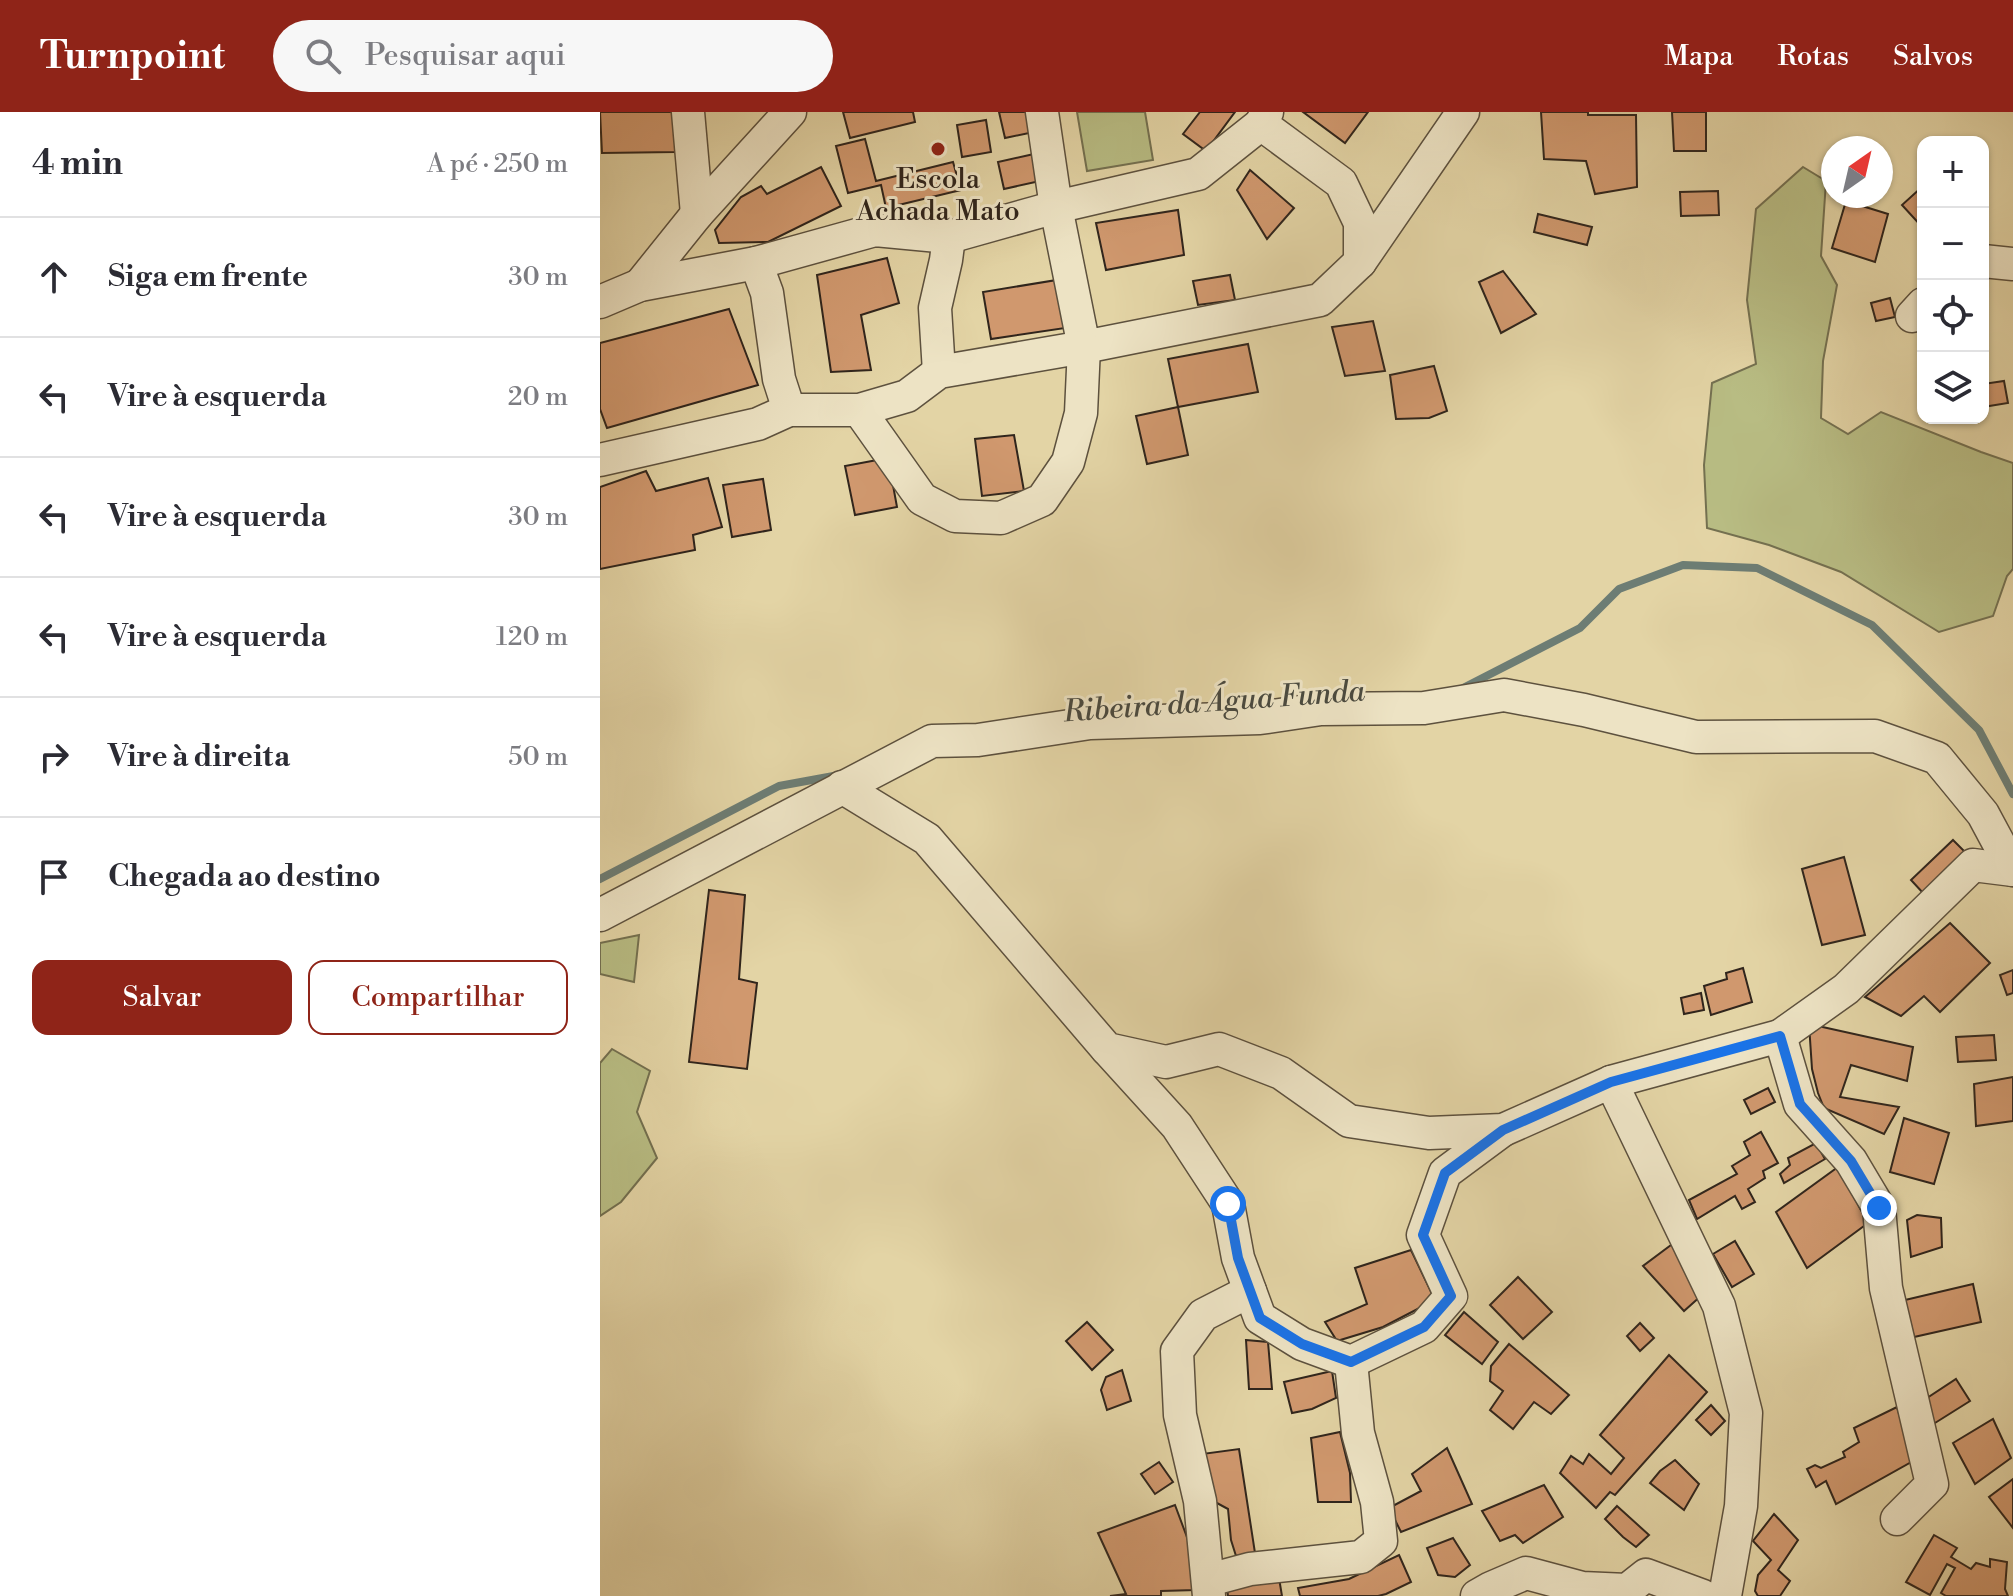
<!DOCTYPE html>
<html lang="pt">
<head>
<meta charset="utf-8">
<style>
  body { margin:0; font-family:"Libre Bodoni",serif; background:#f7f7f7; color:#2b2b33 }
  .controls { position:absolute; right:24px; top:24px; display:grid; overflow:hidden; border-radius:16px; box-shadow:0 2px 6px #0004 }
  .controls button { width:72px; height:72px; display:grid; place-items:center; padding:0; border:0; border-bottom:2px solid #e1e1e2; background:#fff; color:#2b2b33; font:40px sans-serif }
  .compass { position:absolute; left:1221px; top:24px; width:72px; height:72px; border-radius:50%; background:#fff; box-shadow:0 2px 6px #0004; rotate:34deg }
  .stop { position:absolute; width:24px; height:24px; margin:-18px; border:6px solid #1a73e8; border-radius:50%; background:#fff }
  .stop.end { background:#1a73e8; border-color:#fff; box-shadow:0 2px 8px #0008 }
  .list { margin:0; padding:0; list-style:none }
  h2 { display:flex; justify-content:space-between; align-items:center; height:104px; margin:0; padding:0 32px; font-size:34px }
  h2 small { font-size:26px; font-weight:400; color:#7c7c81 }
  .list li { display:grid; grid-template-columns:52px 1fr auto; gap:24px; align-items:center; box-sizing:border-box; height:120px; padding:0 32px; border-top:2px solid #e1e1e2 }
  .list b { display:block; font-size:30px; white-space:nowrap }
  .list em { font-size:26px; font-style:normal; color:#7c7c81 }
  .actions { display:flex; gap:16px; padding:24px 32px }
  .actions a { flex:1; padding:18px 0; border:2px solid #8f2418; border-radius:16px; text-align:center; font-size:28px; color:#8f2418 }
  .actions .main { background:#8f2418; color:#fff }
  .icon { flex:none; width:44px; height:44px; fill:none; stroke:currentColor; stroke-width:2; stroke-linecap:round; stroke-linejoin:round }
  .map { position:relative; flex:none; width:1413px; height:1484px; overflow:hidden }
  header { display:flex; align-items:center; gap:48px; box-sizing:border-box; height:112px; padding:0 40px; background:#8f2418; color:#fff }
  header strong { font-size:38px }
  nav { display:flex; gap:44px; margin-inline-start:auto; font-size:28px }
  .search { width:560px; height:72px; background:#f7f7f7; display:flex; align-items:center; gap:20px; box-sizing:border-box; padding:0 28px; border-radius:44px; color:#7c7c81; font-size:30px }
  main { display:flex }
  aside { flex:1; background:#fff }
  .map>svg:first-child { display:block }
  .green { fill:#b8bc83; stroke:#747050; stroke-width:2 }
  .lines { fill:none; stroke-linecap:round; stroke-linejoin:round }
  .stream { stroke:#6d7d74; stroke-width:8 }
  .building { fill:#d0986e; stroke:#30251c; stroke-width:2 }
  .minor-casing { stroke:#5d513e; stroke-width:35 }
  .minor { stroke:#ede3c4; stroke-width:32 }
  .route { stroke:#1a73e8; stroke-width:10 }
  .poi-dot { fill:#8f2418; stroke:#ede3c4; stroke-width:3 }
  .labels { text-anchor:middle; stroke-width:6; stroke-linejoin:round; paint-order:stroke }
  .poi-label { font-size:28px; fill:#30251c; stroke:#ede3c4 }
  .water-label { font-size:30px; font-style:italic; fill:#4a4a40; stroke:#ede3c4 }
</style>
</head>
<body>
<header>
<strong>Turnpoint</strong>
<div class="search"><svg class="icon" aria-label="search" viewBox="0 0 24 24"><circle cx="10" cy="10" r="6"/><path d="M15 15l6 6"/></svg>Pesquisar aqui</div>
<nav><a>Mapa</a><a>Rotas</a><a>Salvos</a></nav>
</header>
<main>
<aside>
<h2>4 min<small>A pé · 250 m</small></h2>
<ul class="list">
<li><svg class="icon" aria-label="ahead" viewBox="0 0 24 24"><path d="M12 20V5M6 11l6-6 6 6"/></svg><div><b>Siga em frente</b></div><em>30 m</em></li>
<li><svg class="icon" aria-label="left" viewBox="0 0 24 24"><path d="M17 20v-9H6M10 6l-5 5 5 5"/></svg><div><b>Vire à esquerda</b></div><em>20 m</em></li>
<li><svg class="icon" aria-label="left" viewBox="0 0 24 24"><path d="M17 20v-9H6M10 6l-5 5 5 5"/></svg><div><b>Vire à esquerda</b></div><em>30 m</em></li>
<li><svg class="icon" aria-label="left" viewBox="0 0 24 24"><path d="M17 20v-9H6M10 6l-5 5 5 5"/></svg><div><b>Vire à esquerda</b></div><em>120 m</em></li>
<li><svg class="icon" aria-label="right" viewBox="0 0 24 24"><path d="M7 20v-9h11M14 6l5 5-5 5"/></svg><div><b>Vire à direita</b></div><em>50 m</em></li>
<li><svg class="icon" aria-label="arrive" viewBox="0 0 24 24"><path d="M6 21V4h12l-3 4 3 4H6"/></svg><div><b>Chegada ao destino</b></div></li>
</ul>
<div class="actions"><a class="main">Salvar</a><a>Compartilhar</a></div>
</aside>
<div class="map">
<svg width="1413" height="1484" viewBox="0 0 1413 1484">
  <rect width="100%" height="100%" fill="#e3d4a5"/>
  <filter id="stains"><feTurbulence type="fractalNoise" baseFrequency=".0025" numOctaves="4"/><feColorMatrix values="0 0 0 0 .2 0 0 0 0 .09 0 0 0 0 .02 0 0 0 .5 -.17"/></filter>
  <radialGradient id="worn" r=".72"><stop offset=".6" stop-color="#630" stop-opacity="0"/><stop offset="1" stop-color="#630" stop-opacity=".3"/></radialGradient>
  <g class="green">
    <path d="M 477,0 L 545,0 L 553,48 L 487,59 Z"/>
    <path d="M 1203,55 L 1226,69 L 1221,144 L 1237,173 L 1223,249 L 1221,306 L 1248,322 L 1281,300 L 1381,340 L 1413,351 L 1413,457 L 1407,464 L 1393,504 L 1339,520 L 1241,460 L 1169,433 L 1107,416 L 1104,353 L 1112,271 L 1156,252 L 1147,188 L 1156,97 Z"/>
    <path d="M 39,823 L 34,870 L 0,862 L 0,831 Z"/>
    <path d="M 12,937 L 50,959 L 37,1000 L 57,1046 L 21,1090 L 0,1104 L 0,951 Z"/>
  </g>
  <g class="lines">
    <g class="stream">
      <path d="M 863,576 L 980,516 L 1019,477 L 1083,453 L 1157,456 L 1272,513 L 1379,618 L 1413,682"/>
      <path d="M 0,767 L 179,674 L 239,663"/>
    </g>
  </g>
  <g class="building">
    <path d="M 0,0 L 75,0 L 75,40 L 2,41 Z"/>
    <path d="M 243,0 L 313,0 L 315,10 L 250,26 Z"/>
    <path d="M 399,0 L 430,0 L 434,20 L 405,26 Z"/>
    <path d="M 600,0 L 635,0 L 606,39 L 583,22 Z"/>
    <path d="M 703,0 L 768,0 L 745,31 Z"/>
    <path d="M 941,0 L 988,0 L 988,3 L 1036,3 L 1037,75 L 995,82 L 986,49 L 944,47 Z"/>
    <path d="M 1072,0 L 1106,0 L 1106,39 L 1074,39 Z"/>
    <path d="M 386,8 L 391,40 L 362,45 L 357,13 Z"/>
    <path d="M 265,27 L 276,69 L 353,50 L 361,78 L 286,96 L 281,73 L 248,81 L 236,34 Z"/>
    <path d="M 434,42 L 440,69 L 404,77 L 398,50 Z"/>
    <path d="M 221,55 L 241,94 L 168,130 L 119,131 L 115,118 L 141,85 L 161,74 L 167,82 Z"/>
    <path d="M 650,58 L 694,96 L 667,127 L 637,78 Z"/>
    <path d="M 1323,74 L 1323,116 L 1302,93 Z"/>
    <path d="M 1118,79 L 1119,103 L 1081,104 L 1080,80 Z"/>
    <path d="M 1246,89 L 1288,102 L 1275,150 L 1232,136 Z"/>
    <path d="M 578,98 L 584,143 L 506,158 L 496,111 Z"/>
    <path d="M 938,102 L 992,115 L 987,133 L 934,120 Z"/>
    <path d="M 287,146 L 299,191 L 261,203 L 271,258 L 231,260 L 217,163 Z"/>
    <path d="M 903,159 L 936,202 L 901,221 L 879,170 Z"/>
    <path d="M 630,163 L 635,188 L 598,193 L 593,169 Z"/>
    <path d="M 463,167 L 472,215 L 391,227 L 383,180 Z"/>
    <path d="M 1290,186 L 1295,205 L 1276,209 L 1271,191 Z"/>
    <path d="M 129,197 L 158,273 L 7,316 L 0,297 L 0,231 Z"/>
    <path d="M 773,209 L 785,259 L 745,264 L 732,215 Z"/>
    <path d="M 648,232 L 658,280 L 578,295 L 568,247 Z"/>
    <path d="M 834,254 L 847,299 L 829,306 L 796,307 L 790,263 Z"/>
    <path d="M 1404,269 L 1408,291 L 1383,295 L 1383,272 Z"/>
    <path d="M 578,295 L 588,343 L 547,352 L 536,304 Z"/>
    <path d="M 414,323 L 424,379 L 382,384 L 375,327 Z"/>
    <path d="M 288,346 L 297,395 L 255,403 L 245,354 Z"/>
    <path d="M 46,359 L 56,379 L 108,366 L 122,415 L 93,423 L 95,438 L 0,457 L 0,375 Z"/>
    <path d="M 163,367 L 171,418 L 132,425 L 123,373 Z"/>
    <path d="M 1353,728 L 1366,741 L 1324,782 L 1311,768 Z"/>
    <path d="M 1244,745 L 1265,823 L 1222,833 L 1202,757 Z"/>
    <path d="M 109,778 L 145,783 L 139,867 L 157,871 L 147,957 L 89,950 Z"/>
    <path d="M 1350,811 L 1390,851 L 1340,900 L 1324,884 L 1301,904 L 1265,885 Z"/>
    <path d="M 1143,856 L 1152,890 L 1111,903 L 1104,874 L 1127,867 L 1126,861 Z"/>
    <path d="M 1413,858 L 1413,881 L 1407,883 L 1400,863 Z"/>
    <path d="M 1101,881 L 1104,898 L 1084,902 L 1081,886 Z"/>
    <path d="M 1209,912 L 1313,935 L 1307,969 L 1251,953 L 1240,985 L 1299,995 L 1284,1022 L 1224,996 L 1218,981 L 1212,957 Z"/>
    <path d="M 1394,923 L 1396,948 L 1358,950 L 1356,925 Z"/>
    <path d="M 1413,965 L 1413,1009 L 1376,1014 L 1374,972 Z"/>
    <path d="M 1168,976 L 1175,990 L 1151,1002 L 1144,988 Z"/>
    <path d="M 1304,1006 L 1349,1021 L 1334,1072 L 1290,1060 Z"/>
    <path d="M 1161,1020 L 1178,1051 L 1163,1059 L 1165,1066 L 1148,1077 L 1155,1090 L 1142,1097 L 1135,1084 L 1097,1107 L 1089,1088 L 1137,1062 L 1132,1054 L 1150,1043 L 1144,1030 Z"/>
    <path d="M 1216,1031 L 1225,1047 L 1184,1071 L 1180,1062 L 1190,1053 L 1188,1046 Z"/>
    <path d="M 1238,1055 L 1268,1111 L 1207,1156 L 1176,1100 Z"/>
    <path d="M 1317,1103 L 1341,1106 L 1342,1135 L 1311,1145 L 1307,1108 Z"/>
    <path d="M 1079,1127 L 1102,1183 L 1084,1199 L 1043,1154 Z"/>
    <path d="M 1135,1129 L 1154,1162 L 1132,1175 L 1113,1142 Z"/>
    <path d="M 811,1138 L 835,1188 L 783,1215 L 737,1229 L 725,1210 L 767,1192 L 755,1156 Z"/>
    <path d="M 918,1165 L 952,1200 L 923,1227 L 890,1193 Z"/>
    <path d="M 1373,1172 L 1381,1210 L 1314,1225 L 1305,1188 Z"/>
    <path d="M 864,1200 L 898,1230 L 882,1252 L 845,1223 Z"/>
    <path d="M 487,1210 L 513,1238 L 492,1258 L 466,1229 Z"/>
    <path d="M 1040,1211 L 1054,1226 L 1040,1239 L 1027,1224 Z"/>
    <path d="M 646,1228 L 668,1230 L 672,1277 L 649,1277 Z"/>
    <path d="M 909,1232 L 969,1283 L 951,1302 L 934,1290 L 913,1317 L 890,1298 L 903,1279 L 890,1269 L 891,1254 Z"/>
    <path d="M 1069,1243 L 1107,1280 L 1015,1383 L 1010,1380 L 996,1396 L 960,1361 L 971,1344 L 983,1352 L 989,1342 L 1011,1362 L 1024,1346 L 1000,1323 Z"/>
    <path d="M 522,1258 L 531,1289 L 507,1298 L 501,1278 L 506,1265 Z"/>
    <path d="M 732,1259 L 736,1286 L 712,1297 L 692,1301 L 684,1270 Z"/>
    <path d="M 1356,1267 L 1370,1289 L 1335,1311 L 1321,1290 Z"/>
    <path d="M 1111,1293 L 1125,1309 L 1111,1323 L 1096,1308 Z"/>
    <path d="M 1297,1295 L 1313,1349 L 1236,1392 L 1226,1369 L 1216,1375 L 1207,1357 L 1215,1353 L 1221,1356 L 1245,1345 L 1243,1340 L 1259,1330 L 1254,1316 Z"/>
    <path d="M 1393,1307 L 1411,1346 L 1375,1372 L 1353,1331 Z"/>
    <path d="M 740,1320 L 750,1361 L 751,1390 L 718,1390 L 711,1326 Z"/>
    <path d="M 847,1336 L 872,1392 L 801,1420 L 789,1396 L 821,1379 L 812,1362 Z"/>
    <path d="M 639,1337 L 655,1441 L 636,1444 L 631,1428 L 628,1397 L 615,1390 L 602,1342 Z"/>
    <path d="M 1075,1348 L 1099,1372 L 1084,1398 L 1050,1371 L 1060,1359 Z"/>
    <path d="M 559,1350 L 573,1370 L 555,1382 L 541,1362 Z"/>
    <path d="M 1413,1367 L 1413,1416 L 1389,1385 Z"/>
    <path d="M 944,1373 L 963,1405 L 923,1431 L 915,1423 L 900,1429 L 882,1399 Z"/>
    <path d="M 575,1393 L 594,1444 L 596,1478 L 561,1479 L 561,1484 L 510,1484 L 526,1482 L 498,1421 Z"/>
    <path d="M 1017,1394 L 1049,1423 L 1036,1435 L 1023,1425 L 1005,1407 Z"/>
    <path d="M 1174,1402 L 1198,1428 L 1178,1458 L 1190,1469 L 1180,1484 L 1158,1484 L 1155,1479 L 1158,1463 L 1171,1448 L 1153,1429 Z"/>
    <path d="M 1334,1423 L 1357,1436 L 1351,1445 L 1371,1457 L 1376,1451 L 1390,1455 L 1390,1447 L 1407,1450 L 1405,1477 L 1408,1484 L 1346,1484 L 1341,1481 L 1355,1456 L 1347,1452 L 1330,1483 L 1306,1470 Z"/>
    <path d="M 853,1426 L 870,1453 L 855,1465 L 838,1463 L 827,1436 Z"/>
    <path d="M 799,1443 L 811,1470 L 786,1482 L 778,1484 L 700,1484 L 698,1476 L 749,1467 Z"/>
    <path d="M 679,1466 L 682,1484 L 628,1484 L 627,1475 Z"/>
  </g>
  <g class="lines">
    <defs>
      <g id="minor">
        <path d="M 88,0 L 97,102"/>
        <path d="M 442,0 L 456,95 L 484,235 L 720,188 L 760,150 L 760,111 L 741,71 L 661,12 L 667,0"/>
        <path d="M 1383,149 L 1413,152"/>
        <path d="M 760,150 L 863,0"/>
        <path d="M 156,151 L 167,181 L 179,267 L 189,298"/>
        <path d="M 40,173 L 97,102 L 190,0"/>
        <path d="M 0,190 L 40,173 L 156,151 L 275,118 L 349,125 L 456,95 L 598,62 L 661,12"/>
        <path d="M 1312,204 L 1323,192"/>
        <path d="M 339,260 L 335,196 L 346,148 L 349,125"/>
        <path d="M 0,348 L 158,312 L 189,298 L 259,298 L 307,284 L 339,260 L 484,235 L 481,301 L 468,350 L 442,388 L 401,406 L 355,404 L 322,387 L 259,298"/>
        <path d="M 242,675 L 327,727 L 507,937 L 566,950 L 619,937 L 681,961 L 749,1009 L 829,1021 L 903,1018 L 1011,970 L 1119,1194 L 1146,1301 L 1141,1394 L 1125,1484"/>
        <path d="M 0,803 L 332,629 L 378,628 L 490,611 L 660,606 L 721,597 L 824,596 L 904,583 L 984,598 L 1096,625 L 1275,624 L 1337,646 L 1383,702 L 1413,758"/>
        <path d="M 1180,924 L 1246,877 L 1373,753 L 1413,758"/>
        <path d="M 507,937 L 577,1014 L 628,1092 L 638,1146 L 660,1206 L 702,1232 L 751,1250 L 824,1215 L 851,1184 L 823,1123 L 845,1061 L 903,1018"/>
        <path d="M 1011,970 L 1180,924 L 1200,992 L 1251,1049 L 1279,1096 L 1286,1176 L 1332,1372 L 1297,1407"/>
        <path d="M 609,1468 L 650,1457 L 761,1445 L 781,1429 L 777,1390 L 758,1321 L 751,1250"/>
        <path d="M 609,1484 L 600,1389 L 580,1303 L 577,1239 L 603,1203 L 650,1179"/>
        <path d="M 877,1484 L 891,1476 L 926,1461 L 982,1476 L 1027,1478 L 1046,1463 L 1103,1484"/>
      </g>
    </defs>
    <use href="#minor" class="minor-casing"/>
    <use href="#minor" class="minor"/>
  </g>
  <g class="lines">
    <path class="route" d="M 628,1092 L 638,1146 L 660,1206 L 702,1232 L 751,1250 L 824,1215 L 851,1184 L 823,1123 L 845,1061 L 903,1018 L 1011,970 L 1180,924 L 1200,992 L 1251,1049 L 1279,1096"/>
  </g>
  <circle class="poi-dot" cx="338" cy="37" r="8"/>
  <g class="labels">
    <g class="poi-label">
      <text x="338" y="76">Escola<tspan x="338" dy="32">Achada Mato</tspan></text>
    </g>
    <g class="water-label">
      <text transform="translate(614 589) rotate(-4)" y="10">Ribeira da Água Funda</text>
    </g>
  </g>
  <rect width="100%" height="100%" filter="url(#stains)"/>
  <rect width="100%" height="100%" fill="url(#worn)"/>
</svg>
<div class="controls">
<button>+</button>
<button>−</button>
<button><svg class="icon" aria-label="locate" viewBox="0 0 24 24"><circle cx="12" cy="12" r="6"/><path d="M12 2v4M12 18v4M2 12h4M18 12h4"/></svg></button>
<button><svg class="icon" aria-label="layers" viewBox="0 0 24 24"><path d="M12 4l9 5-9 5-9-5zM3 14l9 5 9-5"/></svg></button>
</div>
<svg class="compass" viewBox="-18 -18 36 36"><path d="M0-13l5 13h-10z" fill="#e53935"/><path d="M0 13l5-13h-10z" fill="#7c7c81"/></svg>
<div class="stop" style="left:628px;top:1092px"></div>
<div class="stop end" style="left:1279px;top:1096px"></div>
</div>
</main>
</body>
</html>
